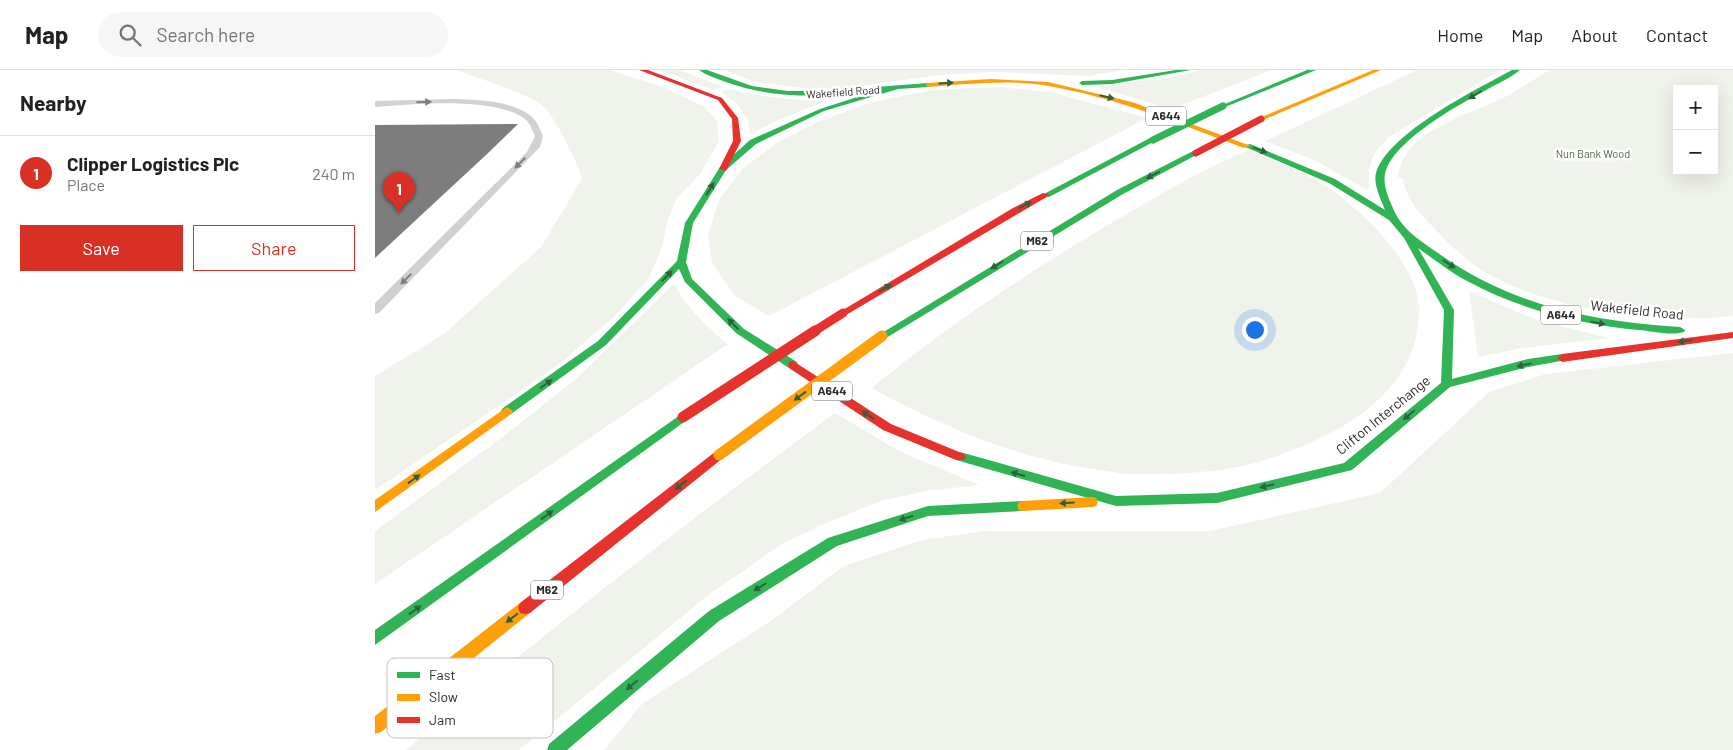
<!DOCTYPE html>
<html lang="en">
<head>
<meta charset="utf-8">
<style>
  body { margin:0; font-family:Barlow,sans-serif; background:#f6f6f6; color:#222 }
  .controls { position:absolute; right:15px; top:15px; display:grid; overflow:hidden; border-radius:0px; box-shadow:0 5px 20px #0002 }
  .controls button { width:45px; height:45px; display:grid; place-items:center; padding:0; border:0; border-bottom:1px solid #e0e0e0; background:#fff; color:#222; font:25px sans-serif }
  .you { position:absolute; left:879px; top:259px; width:18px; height:18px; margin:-12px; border:4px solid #fff; border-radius:50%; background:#1a73e8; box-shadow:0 0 0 8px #1a73e833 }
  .badge { display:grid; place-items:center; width:32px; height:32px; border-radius:50%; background:#d93025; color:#fff; font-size:16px; font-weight:700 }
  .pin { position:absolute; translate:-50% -41px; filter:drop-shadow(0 1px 2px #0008) }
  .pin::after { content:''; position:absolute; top:26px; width:18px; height:15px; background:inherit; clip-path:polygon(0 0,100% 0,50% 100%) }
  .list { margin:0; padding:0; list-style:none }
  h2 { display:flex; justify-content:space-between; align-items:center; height:65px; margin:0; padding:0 20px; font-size:21px }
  h2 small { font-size:16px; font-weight:400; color:#767676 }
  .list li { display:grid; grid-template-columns:32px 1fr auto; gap:15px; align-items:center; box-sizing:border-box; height:75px; padding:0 20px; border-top:1px solid #e0e0e0 }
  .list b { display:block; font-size:19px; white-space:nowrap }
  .list p { margin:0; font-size:16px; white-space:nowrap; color:#767676 }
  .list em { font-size:16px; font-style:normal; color:#767676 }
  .actions { display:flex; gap:10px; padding:15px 20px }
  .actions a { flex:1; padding:11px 0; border:1px solid #d93025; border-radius:0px; text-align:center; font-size:18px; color:#d93025 }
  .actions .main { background:#d93025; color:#fff }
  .icon { flex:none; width:28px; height:28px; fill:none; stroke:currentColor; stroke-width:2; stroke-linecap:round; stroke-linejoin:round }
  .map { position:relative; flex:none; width:1358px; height:680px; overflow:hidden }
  header { display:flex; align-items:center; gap:30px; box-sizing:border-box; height:70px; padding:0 25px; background:#fff; border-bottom:1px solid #e0e0e0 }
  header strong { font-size:24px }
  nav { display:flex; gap:28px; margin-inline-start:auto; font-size:18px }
  .search { width:350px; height:45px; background:#f6f6f6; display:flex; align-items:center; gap:12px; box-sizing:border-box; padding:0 18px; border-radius:28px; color:#767676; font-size:19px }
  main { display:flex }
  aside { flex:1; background:#fff }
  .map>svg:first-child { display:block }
  .green { fill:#f0f3eb; fill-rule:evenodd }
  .building { fill:#7d7d7d }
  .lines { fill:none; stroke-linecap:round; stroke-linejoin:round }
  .lane { fill:#d1d1d1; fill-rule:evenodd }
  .fast { fill:#30b455; fill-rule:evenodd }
  .slow { fill:#ff9f0a; fill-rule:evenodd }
  .jam { fill:#e5322d; fill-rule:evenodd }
  .fast-bridge { stroke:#30b455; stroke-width:7 }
  .slow-bridge { stroke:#ff9f0a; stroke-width:11 }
  .jam-bridge-far2 { stroke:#e5322d; stroke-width:7 }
  .jam-bridge-far1 { stroke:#e5322d; stroke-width:9 }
  .jam-bridge { stroke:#e5322d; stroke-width:11 }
  .oneway { fill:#2e623c }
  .oneway2 { fill:#7e7e7e }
  .labels { text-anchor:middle; stroke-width:5; stroke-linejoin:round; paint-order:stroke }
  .far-street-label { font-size:11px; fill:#2c2c2c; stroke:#fff }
  .far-park-label { font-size:11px; fill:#51663b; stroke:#fff }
  .shield { fill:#fff; stroke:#6b6b6b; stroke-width:1 }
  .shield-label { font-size:12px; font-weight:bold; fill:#2c2c2c }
  .street-label { font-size:14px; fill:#2c2c2c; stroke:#fff }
  .key { fill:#fff; stroke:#c0c0c0; stroke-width:1 }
  .key-label { font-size:14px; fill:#2c2c2c }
</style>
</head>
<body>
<header>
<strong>Map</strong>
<div class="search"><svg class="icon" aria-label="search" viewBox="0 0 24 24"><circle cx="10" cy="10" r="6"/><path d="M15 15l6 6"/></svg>Search here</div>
<nav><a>Home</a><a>Map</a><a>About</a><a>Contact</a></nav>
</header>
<main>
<aside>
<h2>Nearby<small></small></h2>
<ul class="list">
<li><span class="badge">1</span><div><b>Clipper Logistics Plc</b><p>Place</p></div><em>240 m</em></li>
</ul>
<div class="actions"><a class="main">Save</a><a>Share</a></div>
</aside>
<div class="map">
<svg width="1358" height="680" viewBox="0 0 1358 680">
  <rect width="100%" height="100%" fill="#fff"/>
  <g class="green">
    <path d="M 79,0 L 234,0 L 288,17 L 330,37 L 342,51 L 344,71 L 325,104 L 301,129 L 292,153 L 287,177 L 274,208 L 239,247 L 183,295 L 0,420 L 0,306 L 69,264 L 166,177 L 207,109 C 202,91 183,53 170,38 C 159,25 98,6 79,0 Z"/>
    <path d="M 284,0 L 305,0 L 348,17 L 338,20 Z"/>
    <path d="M 350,0 L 749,0 L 714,6 L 617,2 L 565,5 L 472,18 L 429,18 L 380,12 Z"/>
    <path d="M 826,0 L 897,0 L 796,39 L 722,17 L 802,6 Z"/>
    <path d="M 1042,0 L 1125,0 L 1014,67 C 996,86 993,92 994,118 L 992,120 L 941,91 L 890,71 Z"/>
    <path d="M 1175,0 L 1358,0 L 1358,246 C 1284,255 1162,239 1099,195 C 1085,185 1072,172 1060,159 C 1045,144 1032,130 1028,109 L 1023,107 C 1030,59 1092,46 1128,28 C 1144,20 1159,9 1175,0 ZM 1302,19 L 1339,19 L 1339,101 L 1302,101 Z"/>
    <path d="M 623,17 L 674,22 L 772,48 L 394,246 L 360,226 L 337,193 L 333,164 L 344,130 L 367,99 L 402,73 L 440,53 L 497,32 L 558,20 Z"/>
    <path d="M 356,19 C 388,28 418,30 451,31 L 401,51 L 375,64 L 373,50 L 364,36 L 347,22 Z"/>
    <path d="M 873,80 C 902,93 936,103 961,123 C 994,148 1039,192 1044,235 C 1045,241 1044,247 1043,253 C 1037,326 961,366 899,387 C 854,403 800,405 753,404 C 741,403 729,400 717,399 C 639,387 566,356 497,318 C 570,257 651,204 733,155 C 779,128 824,101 873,80 Z"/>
    <path d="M 299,214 C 313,239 331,256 353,274 L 0,514 L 0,461 L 129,366 L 202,308 Z"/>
    <path d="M 1094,221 L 1164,251 L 1234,268 L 1148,278 L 1103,287 Z"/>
    <path d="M 1358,283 L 1358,680 L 229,680 L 267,634 L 397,550 L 469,496 L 547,470 L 609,461 L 835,461 L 1005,423 L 1114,322 L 1171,304 Z"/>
    <path d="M 460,343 L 524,381 L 604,415 L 551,421 L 506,431 L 458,450 L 407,474 L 336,523 L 144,680 L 31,680 C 170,562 313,451 460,343 Z"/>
  </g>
  <path class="building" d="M 143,54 L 111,85 L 0,188 L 0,55 Z"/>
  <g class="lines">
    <path class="lane" d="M 79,29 C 104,30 135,30 156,46 C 162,51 165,59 168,66 L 165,77 L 4,243 L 0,244 L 0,233 L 152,82 L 160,66 C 157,60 155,53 150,49 C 119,26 38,34 0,37 L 0,31 Z"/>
    <g class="fast">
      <path d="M 324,0 L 332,0 L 377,16 L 413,21 L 449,21 L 553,13 L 556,15 L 553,17 L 523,19 L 449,41 L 381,74 L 351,100 L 318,153 L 311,192 L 317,209 L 369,259 L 422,292 L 423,295 L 422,298 L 414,298 L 361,263 L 310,212 L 304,199 L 231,275 L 136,344 L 128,344 L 126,341 L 128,338 L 223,271 L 302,191 L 310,153 L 345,97 L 375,70 L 445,39 L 501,21 C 450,27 398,30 348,11 C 340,8 331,5 324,0 Z"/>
      <path d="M 801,0 L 816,0 L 737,14 L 707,15 L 704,13 L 707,11 L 737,10 Z"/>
      <path d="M 932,0 L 941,0 L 850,37 L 845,36 Z"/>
      <path d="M 1137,0 L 1145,0 C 1136,8 1123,13 1113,19 C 1083,35 1035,62 1016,90 C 1005,106 1010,120 1017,136 C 1026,159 1043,169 1063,183 C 1137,236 1216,251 1305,257 L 1310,260 L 1309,262 C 1295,266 1277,261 1263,260 C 1205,254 1146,240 1094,212 C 1076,203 1060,190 1043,178 L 1079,240 L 1077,309 L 1153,289 L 1187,284 L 1191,286 L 1192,288 L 1191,290 L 1153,297 L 1075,317 L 977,400 L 842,433 L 741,436 L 581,390 L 579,387 L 581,384 L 585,382 L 741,426 L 842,423 L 969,393 L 1066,313 L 1069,240 L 1029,168 L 1014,150 L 954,113 L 868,76 L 875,74 L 960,109 L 1010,140 C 1006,130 998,114 1001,103 C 1013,63 1102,19 1137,0 Z"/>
      <path d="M 775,68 L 782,70 L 674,127 L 667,125 Z"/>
      <path d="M 818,81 L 825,83 L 748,124 L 511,268 L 507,269 L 502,266 L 742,120 Z"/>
      <path d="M 308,343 L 314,347 L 312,350 L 0,575 L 0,560 Z"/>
      <path d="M 648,431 L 652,432 L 654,436 L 652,440 L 648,441 L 553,446 L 462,476 L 344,551 L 192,680 L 172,680 L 174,674 L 334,541 L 453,468 L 553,436 Z"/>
    </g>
    <g class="slow">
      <path d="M 998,0 L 1006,0 L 888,50 L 882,49 Z"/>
      <path d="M 616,9 L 673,12 L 757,32 L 876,76 L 869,78 C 805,54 742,28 674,16 C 635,9 593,14 553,17 L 550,15 L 553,13 Z"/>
      <path d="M 132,337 L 138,341 L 136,344 L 0,442 L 0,430 Z"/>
      <path d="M 717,427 L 721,428 L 723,432 L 721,436 L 717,437 L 648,441 L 644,440 L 642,436 L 644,432 L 648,431 Z"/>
      <path d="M 150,532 L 155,533 L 157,538 L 155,543 L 6,662 L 0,664 L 0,646 L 145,533 Z"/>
    </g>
    <g class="jam">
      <path d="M 264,0 L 273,0 L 347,28 L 363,48 L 366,71 L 351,101 L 344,99 L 358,71 L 357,49 L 343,30 Z"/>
      <path d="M 668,123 L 675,125 L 471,245 L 465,245 L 463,243 L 638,138 Z"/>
      <path d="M 1358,262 L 1358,268 L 1187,292 L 1182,288 L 1187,284 Z"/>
      <path d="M 418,291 L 516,354 L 589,384 L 591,387 L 589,390 L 581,390 L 508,360 L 414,298 L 413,295 L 414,292 Z"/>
      <path d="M 344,380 L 348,382 L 350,385 L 348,388 L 155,543 L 150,544 L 145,543 L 143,538 L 145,533 L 340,382 Z"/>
    </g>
    <path class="fast-bridge" d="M 778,70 L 848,36"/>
    <path class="slow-bridge" d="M 344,385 L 507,266"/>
    <path class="jam-bridge-far2" d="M 821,83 L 886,49"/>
    <path class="jam-bridge-far1" d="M 438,262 L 468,243"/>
    <path class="jam-bridge" d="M 308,347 L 440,261"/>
  </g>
  <defs><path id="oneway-solid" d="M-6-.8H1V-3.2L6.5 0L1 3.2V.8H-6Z" transform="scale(1.25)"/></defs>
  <g class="oneway">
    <use href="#oneway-solid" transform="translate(571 13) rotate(-3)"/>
    <use href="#oneway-solid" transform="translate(1100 25) rotate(148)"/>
    <use href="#oneway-solid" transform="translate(732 27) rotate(13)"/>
    <use href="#oneway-solid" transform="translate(885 80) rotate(20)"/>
    <use href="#oneway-solid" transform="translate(778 105) rotate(153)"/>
    <use href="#oneway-solid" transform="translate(335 119) rotate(-58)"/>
    <use href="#oneway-solid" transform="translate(650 135) rotate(-27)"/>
    <use href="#oneway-solid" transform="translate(1074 194) rotate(33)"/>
    <use href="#oneway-solid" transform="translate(622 195) rotate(148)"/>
    <use href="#oneway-solid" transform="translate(292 206) rotate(-46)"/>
    <use href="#oneway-solid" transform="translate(510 218) rotate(-31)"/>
    <use href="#oneway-solid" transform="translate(1223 253) rotate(10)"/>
    <use href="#oneway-solid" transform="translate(358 254) rotate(-136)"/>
    <use href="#oneway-solid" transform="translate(1310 271) rotate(172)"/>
    <use href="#oneway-solid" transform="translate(1149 295) rotate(168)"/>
    <use href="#oneway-solid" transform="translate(171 314) rotate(-36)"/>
    <use href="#oneway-solid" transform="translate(425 326) rotate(144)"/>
    <use href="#oneway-solid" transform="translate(493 345) rotate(-147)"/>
    <use href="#oneway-solid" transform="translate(1034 345) rotate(140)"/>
    <use href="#oneway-solid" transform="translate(643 404) rotate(-165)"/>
    <use href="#oneway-solid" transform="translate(39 409) rotate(-36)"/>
    <use href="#oneway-solid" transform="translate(306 415) rotate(142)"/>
    <use href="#oneway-solid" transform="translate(892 416) rotate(167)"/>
    <use href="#oneway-solid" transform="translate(692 433) rotate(177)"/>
    <use href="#oneway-solid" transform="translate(172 445) rotate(-36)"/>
    <use href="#oneway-solid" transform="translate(531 448) rotate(162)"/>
    <use href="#oneway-solid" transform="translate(385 517) rotate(148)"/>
    <use href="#oneway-solid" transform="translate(40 540) rotate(-36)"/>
    <use href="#oneway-solid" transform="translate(137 548) rotate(142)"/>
    <use href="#oneway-solid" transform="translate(257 615) rotate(140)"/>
  </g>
  <g class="oneway2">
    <use href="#oneway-solid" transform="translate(49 32) rotate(-1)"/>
    <use href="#oneway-solid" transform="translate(145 93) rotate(135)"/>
    <use href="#oneway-solid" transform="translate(31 209) rotate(135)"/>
  </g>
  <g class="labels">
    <g class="far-street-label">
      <text transform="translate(468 22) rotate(-4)" y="4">Wakefield Road</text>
    </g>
    <g class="far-park-label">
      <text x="1218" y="88">Nun Bank Wood</text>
    </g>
    <g class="shield">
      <rect x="771" y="36.5" width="40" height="19" rx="4"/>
      <rect x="646" y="161.5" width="32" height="19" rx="4"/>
      <rect x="1166" y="235.5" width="40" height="19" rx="4"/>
      <rect x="437" y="311.5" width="40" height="19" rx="4"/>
      <rect x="156" y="510.5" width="32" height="19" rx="4"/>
    </g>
    <g class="shield-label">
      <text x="791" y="50">A644</text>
      <text x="662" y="175">M62</text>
      <text x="1186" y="249">A644</text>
      <text x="457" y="325">A644</text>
      <text x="172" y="524">M62</text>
    </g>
    <g class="street-label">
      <text transform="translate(1262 240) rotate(6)" y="5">Wakefield Road</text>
      <text transform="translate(1008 345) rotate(-39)" y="5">Clifton Interchange</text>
    </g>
  </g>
  <rect x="12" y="588" width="166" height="80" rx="8" class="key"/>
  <rect x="22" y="602" width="23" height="6" fill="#30b455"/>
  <rect x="22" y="624" width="23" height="7" fill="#ff9f0a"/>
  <rect x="22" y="647" width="23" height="6" fill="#e5322d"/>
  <g class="key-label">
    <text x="54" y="610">Fast</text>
    <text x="54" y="632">Slow</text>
    <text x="54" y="655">Jam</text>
  </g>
</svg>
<div class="controls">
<button>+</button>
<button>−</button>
</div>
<div class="you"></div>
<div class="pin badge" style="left:24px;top:143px">1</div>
</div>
</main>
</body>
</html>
